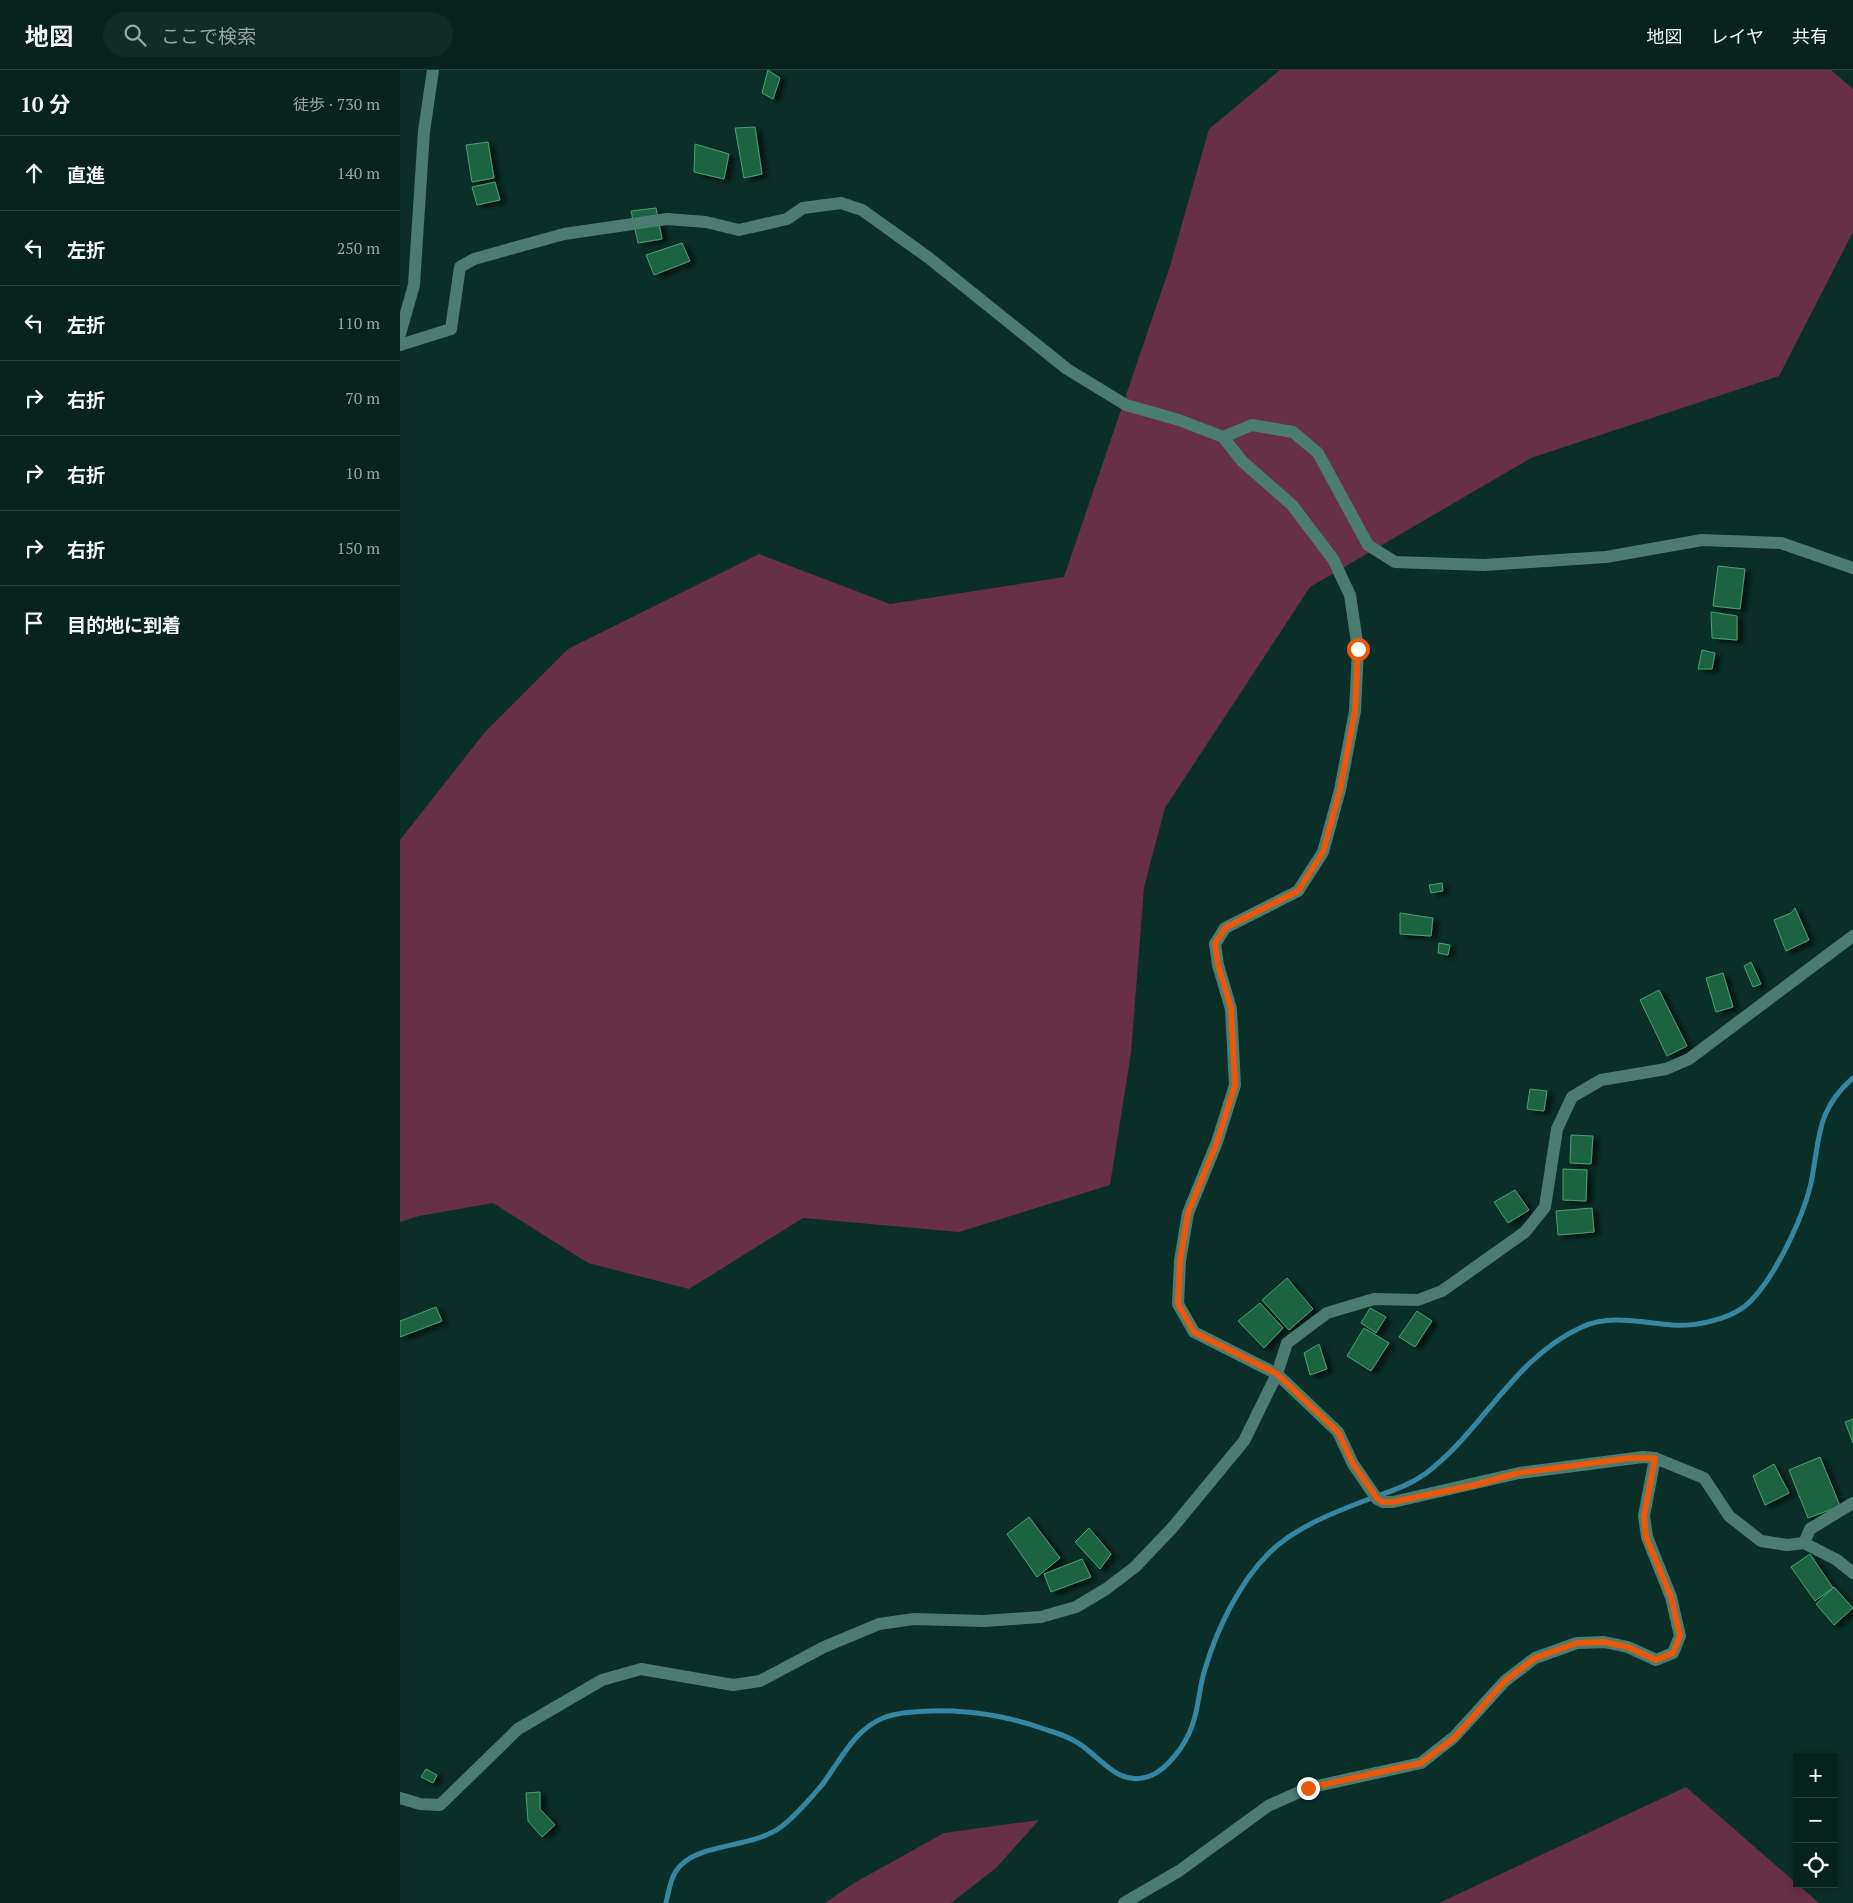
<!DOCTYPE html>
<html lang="ja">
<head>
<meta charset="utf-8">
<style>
  body { margin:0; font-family:"PT Serif","Noto Sans JP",serif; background:#112b27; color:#f1f3f6 }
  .controls { position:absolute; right:15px; bottom:15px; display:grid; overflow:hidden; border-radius:0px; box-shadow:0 2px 8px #0003 }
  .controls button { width:45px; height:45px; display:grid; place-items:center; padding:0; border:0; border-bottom:1px solid #29403c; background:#08231e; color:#f1f3f6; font:25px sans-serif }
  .stop { position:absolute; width:15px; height:15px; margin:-11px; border:4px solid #ea580c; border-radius:50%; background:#fff }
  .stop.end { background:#ea580c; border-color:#fff; box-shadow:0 1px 5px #0008 }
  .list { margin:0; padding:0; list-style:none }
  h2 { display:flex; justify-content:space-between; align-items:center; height:65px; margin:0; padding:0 20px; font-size:21px }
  h2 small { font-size:16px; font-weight:400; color:#98a4a4 }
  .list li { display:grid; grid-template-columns:32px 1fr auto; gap:15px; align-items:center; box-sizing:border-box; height:75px; padding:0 20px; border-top:1px solid #29403c }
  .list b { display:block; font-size:19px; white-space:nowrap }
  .list em { font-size:16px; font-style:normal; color:#98a4a4 }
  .icon { flex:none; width:28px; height:28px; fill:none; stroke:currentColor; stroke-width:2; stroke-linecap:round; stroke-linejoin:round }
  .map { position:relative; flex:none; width:1453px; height:1833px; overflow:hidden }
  header { display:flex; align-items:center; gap:30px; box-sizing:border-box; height:70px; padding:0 25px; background:#08231e; border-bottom:1px solid #29403c }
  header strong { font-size:24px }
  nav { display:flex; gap:28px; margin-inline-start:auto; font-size:18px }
  .search { width:350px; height:45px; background:#112b27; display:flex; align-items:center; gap:12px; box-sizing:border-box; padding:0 18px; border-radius:28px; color:#98a4a4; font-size:19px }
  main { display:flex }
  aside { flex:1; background:#08231e }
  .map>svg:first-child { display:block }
  .green { fill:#673044 }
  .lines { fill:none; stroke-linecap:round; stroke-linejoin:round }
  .stream { stroke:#3686a1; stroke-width:5 }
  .building { fill:#1f6342; stroke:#49a073; filter:url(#shadow) }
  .minor { stroke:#4a7c71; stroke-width:12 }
  .route { stroke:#ea580c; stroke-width:6 }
</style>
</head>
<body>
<header>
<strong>地図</strong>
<div class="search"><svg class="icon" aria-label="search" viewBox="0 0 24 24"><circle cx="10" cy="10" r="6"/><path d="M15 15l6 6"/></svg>ここで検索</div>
<nav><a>地図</a><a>レイヤ</a><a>共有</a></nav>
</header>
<main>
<aside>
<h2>10 分<small>徒歩 · 730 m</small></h2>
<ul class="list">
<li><svg class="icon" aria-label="ahead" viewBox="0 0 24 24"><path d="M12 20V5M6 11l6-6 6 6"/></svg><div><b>直進</b></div><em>140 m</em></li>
<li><svg class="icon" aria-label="left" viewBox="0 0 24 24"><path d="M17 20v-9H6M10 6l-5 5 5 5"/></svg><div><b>左折</b></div><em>250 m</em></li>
<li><svg class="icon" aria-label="left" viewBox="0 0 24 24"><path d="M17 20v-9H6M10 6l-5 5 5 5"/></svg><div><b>左折</b></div><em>110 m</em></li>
<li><svg class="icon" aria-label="right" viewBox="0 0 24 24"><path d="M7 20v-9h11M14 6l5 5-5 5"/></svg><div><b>右折</b></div><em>70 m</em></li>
<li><svg class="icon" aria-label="right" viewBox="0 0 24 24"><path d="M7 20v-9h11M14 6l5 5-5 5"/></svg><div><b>右折</b></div><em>10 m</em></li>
<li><svg class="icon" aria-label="right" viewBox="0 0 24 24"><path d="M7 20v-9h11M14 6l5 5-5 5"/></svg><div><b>右折</b></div><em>150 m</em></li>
<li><svg class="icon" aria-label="arrive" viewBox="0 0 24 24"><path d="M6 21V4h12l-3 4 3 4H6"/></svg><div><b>目的地に到着</b></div></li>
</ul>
</aside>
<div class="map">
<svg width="1453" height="1833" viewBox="0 0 1453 1833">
  <defs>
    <filter id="shadow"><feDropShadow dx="5.5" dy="3" stdDeviation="2.5" flood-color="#0009"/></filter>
  </defs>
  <rect width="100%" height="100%" fill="#0a2f28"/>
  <g class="green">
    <path d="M 880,0 L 1431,0 L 1453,19 L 1453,162 L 1379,306 L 1131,388 L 910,517 L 765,738 L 744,817 L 731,983 L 710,1115 L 559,1162 L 403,1148 L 289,1219 L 188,1193 L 93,1133 L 19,1146 L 0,1152 L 0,770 L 85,662 L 168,579 L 359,484 L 490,534 L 664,507 L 770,196 L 809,59 Z"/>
    <path d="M 1286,1717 L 1419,1833 L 1039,1833 Z"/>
    <path d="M 639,1750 L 596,1798 L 551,1833 L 425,1833 L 454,1813 L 544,1763 Z"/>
  </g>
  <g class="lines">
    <path class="stream" d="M 266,1833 C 269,1820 271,1804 281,1795 C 303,1773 352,1778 381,1757 C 397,1745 409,1730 422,1715 C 440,1691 454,1660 483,1648 C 502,1640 545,1640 566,1642 C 592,1644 622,1651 647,1660 C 657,1663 669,1667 678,1673 C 701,1687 718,1718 750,1706 C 768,1699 786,1674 792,1656 C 799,1638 799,1617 805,1599 C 817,1559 839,1513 869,1483 C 895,1457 937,1441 972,1428 C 991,1421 1008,1416 1025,1404 C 1083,1361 1113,1288 1182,1257 C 1210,1244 1243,1253 1272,1255 C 1294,1257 1326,1250 1344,1237 C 1372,1215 1403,1148 1411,1113 C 1420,1070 1415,1041 1453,1008"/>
  </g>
  <g class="building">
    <path d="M 368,0 L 380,8 L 373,29 L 362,23 Z"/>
    <path d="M 355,57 L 362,104 L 344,108 L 335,58 Z"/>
    <path d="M 88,72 L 94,108 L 72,112 L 66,75 Z"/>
    <path d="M 295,74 L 329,84 L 324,109 L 294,102 Z"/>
    <path d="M 95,112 L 100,130 L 77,135 L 72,117 Z"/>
    <path d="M 256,138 L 262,169 L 238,173 L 231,141 Z"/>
    <path d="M 282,173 L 290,191 L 254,205 L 246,185 Z"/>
    <path d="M 1318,496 L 1345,499 L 1340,539 L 1313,536 Z"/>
    <path d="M 1311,542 L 1337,546 L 1337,570 L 1312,568 Z"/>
    <path d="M 1302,580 L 1315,583 L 1312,599 L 1298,599 Z"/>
    <path d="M 1042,813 L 1043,821 L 1031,823 L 1029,815 Z"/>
    <path d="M 1395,838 L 1409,870 L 1386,881 L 1374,850 L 1391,843 Z"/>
    <path d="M 1000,843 L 1033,848 L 1031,866 L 1000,864 Z"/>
    <path d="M 1039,873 L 1050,875 L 1048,885 L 1038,883 Z"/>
    <path d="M 1351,892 L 1361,914 L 1353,917 L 1344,896 Z"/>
    <path d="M 1323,903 L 1333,937 L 1316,942 L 1306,908 Z"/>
    <path d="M 1259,920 L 1287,976 L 1267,986 L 1240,930 Z"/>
    <path d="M 1130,1019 L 1147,1021 L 1144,1041 L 1127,1039 Z"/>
    <path d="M 1171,1065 L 1193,1066 L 1191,1094 L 1170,1093 Z"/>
    <path d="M 1163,1099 L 1187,1100 L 1186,1131 L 1163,1130 Z"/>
    <path d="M 1115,1120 L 1129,1140 L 1108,1153 L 1094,1132 Z"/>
    <path d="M 1192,1138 L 1194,1162 L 1158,1165 L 1156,1141 Z"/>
    <path d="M 887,1208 L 913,1239 L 889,1260 L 862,1230 Z"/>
    <path d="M 860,1233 L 883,1258 L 864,1278 L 838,1251 Z"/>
    <path d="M 36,1237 L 42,1251 L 0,1267 L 0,1251 Z"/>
    <path d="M 970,1238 L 986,1247 L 976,1263 L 961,1253 Z"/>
    <path d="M 1017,1241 L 1032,1251 L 1015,1277 L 999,1267 Z"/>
    <path d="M 964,1258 L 989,1273 L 971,1301 L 947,1286 Z"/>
    <path d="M 919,1274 L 927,1299 L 910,1305 L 904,1283 Z"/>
    <path d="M 1453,1349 L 1453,1373 L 1445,1352 Z"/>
    <path d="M 1420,1387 L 1440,1436 L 1408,1448 L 1389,1400 Z"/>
    <path d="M 1374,1394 L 1389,1423 L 1365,1435 L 1353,1406 Z"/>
    <path d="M 629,1447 L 660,1488 L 637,1507 L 607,1464 Z"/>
    <path d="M 689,1458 L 711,1484 L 700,1499 L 675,1472 Z"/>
    <path d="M 1410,1484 L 1433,1518 L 1415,1531 L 1391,1497 Z"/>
    <path d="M 682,1489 L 691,1507 L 651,1522 L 644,1504 Z"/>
    <path d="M 1434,1517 L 1453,1538 L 1434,1555 L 1416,1534 Z"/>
    <path d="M 26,1699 L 37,1705 L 33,1713 L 21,1707 Z"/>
    <path d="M 140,1722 L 140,1739 L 155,1755 L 142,1767 L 128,1751 L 126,1723 Z"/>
  </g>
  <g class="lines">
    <g class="minor">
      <path d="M 0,264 L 14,215 L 24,61 L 33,0"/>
      <path d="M 0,275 L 51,259 L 60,197 L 74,189 L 164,164 L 267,149 L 306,152 L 339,160 L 387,149 L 403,138 L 441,133 L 462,140 L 529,188 L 667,299 L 726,335 L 779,350 L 823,367 L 842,391 L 892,435 L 933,489 L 950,525 L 958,579 L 955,641 L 940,720 L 923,782 L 898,821 L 825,858 L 815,874 L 818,895 L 831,939 L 835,1015 L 817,1072 L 788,1143 L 780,1191 L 778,1234 L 794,1262 L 877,1304 L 938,1362 L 953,1394 L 977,1429 L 983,1432 L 993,1432 L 1119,1403 L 1243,1387 L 1255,1388 L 1304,1408 L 1329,1446 L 1361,1471 L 1387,1475 L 1404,1473 L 1410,1459 L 1453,1433"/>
      <path d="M 823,367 L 852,355 L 893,362 L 918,383 L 968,475 L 995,492 L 1084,495 L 1206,487 L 1302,470 L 1381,473 L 1453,498"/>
      <path d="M 1404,1473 L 1437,1490 L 1453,1503"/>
      <path d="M 0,1728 L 20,1734 L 40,1735 L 118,1659 L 202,1610 L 241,1599 L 333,1615 L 360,1611 L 424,1577 L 479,1554 L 514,1549 L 584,1551 L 641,1547 L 676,1537 L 706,1519 L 735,1497 L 773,1457 L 844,1371 L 877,1304 L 887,1273 L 927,1243 L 974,1229 L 1018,1230 L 1042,1221 L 1125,1162 L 1145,1137 L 1157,1059 L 1172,1027 L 1201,1010 L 1266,999 L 1289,989 L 1453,866"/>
      <path d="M 724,1833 L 779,1801 L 868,1736 L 908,1718 L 1021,1693 L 1054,1667 L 1105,1611 L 1135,1588 L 1177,1573 L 1204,1572 L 1228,1577 L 1256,1590 L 1273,1583 L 1280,1566 L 1271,1527 L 1247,1467 L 1244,1446 L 1255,1388"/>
    </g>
  </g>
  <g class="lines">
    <path class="route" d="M 908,1718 L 1021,1693 L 1054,1668 L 1105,1611 L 1135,1588 L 1177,1573 L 1204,1572 L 1228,1577 L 1256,1590 L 1273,1583 L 1280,1566 L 1271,1527 L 1246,1467 L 1244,1446 L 1255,1388 L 1230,1388 L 1118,1403 L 1075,1415 L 993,1432 L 982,1432 L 977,1428 L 953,1394 L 938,1362 L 877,1304 L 794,1262 L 778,1234 L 780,1191 L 788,1143 L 817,1072 L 835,1015 L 831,938 L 818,895 L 815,874 L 825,858 L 898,821 L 923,782 L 940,720 L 955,641 L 958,579"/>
  </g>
</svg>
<div class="controls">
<button>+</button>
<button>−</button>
<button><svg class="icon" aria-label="locate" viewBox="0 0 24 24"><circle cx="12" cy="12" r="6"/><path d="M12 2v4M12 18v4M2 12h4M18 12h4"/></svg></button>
</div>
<div class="stop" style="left:958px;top:579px"></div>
<div class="stop end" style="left:908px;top:1718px"></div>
</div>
</main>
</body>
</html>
